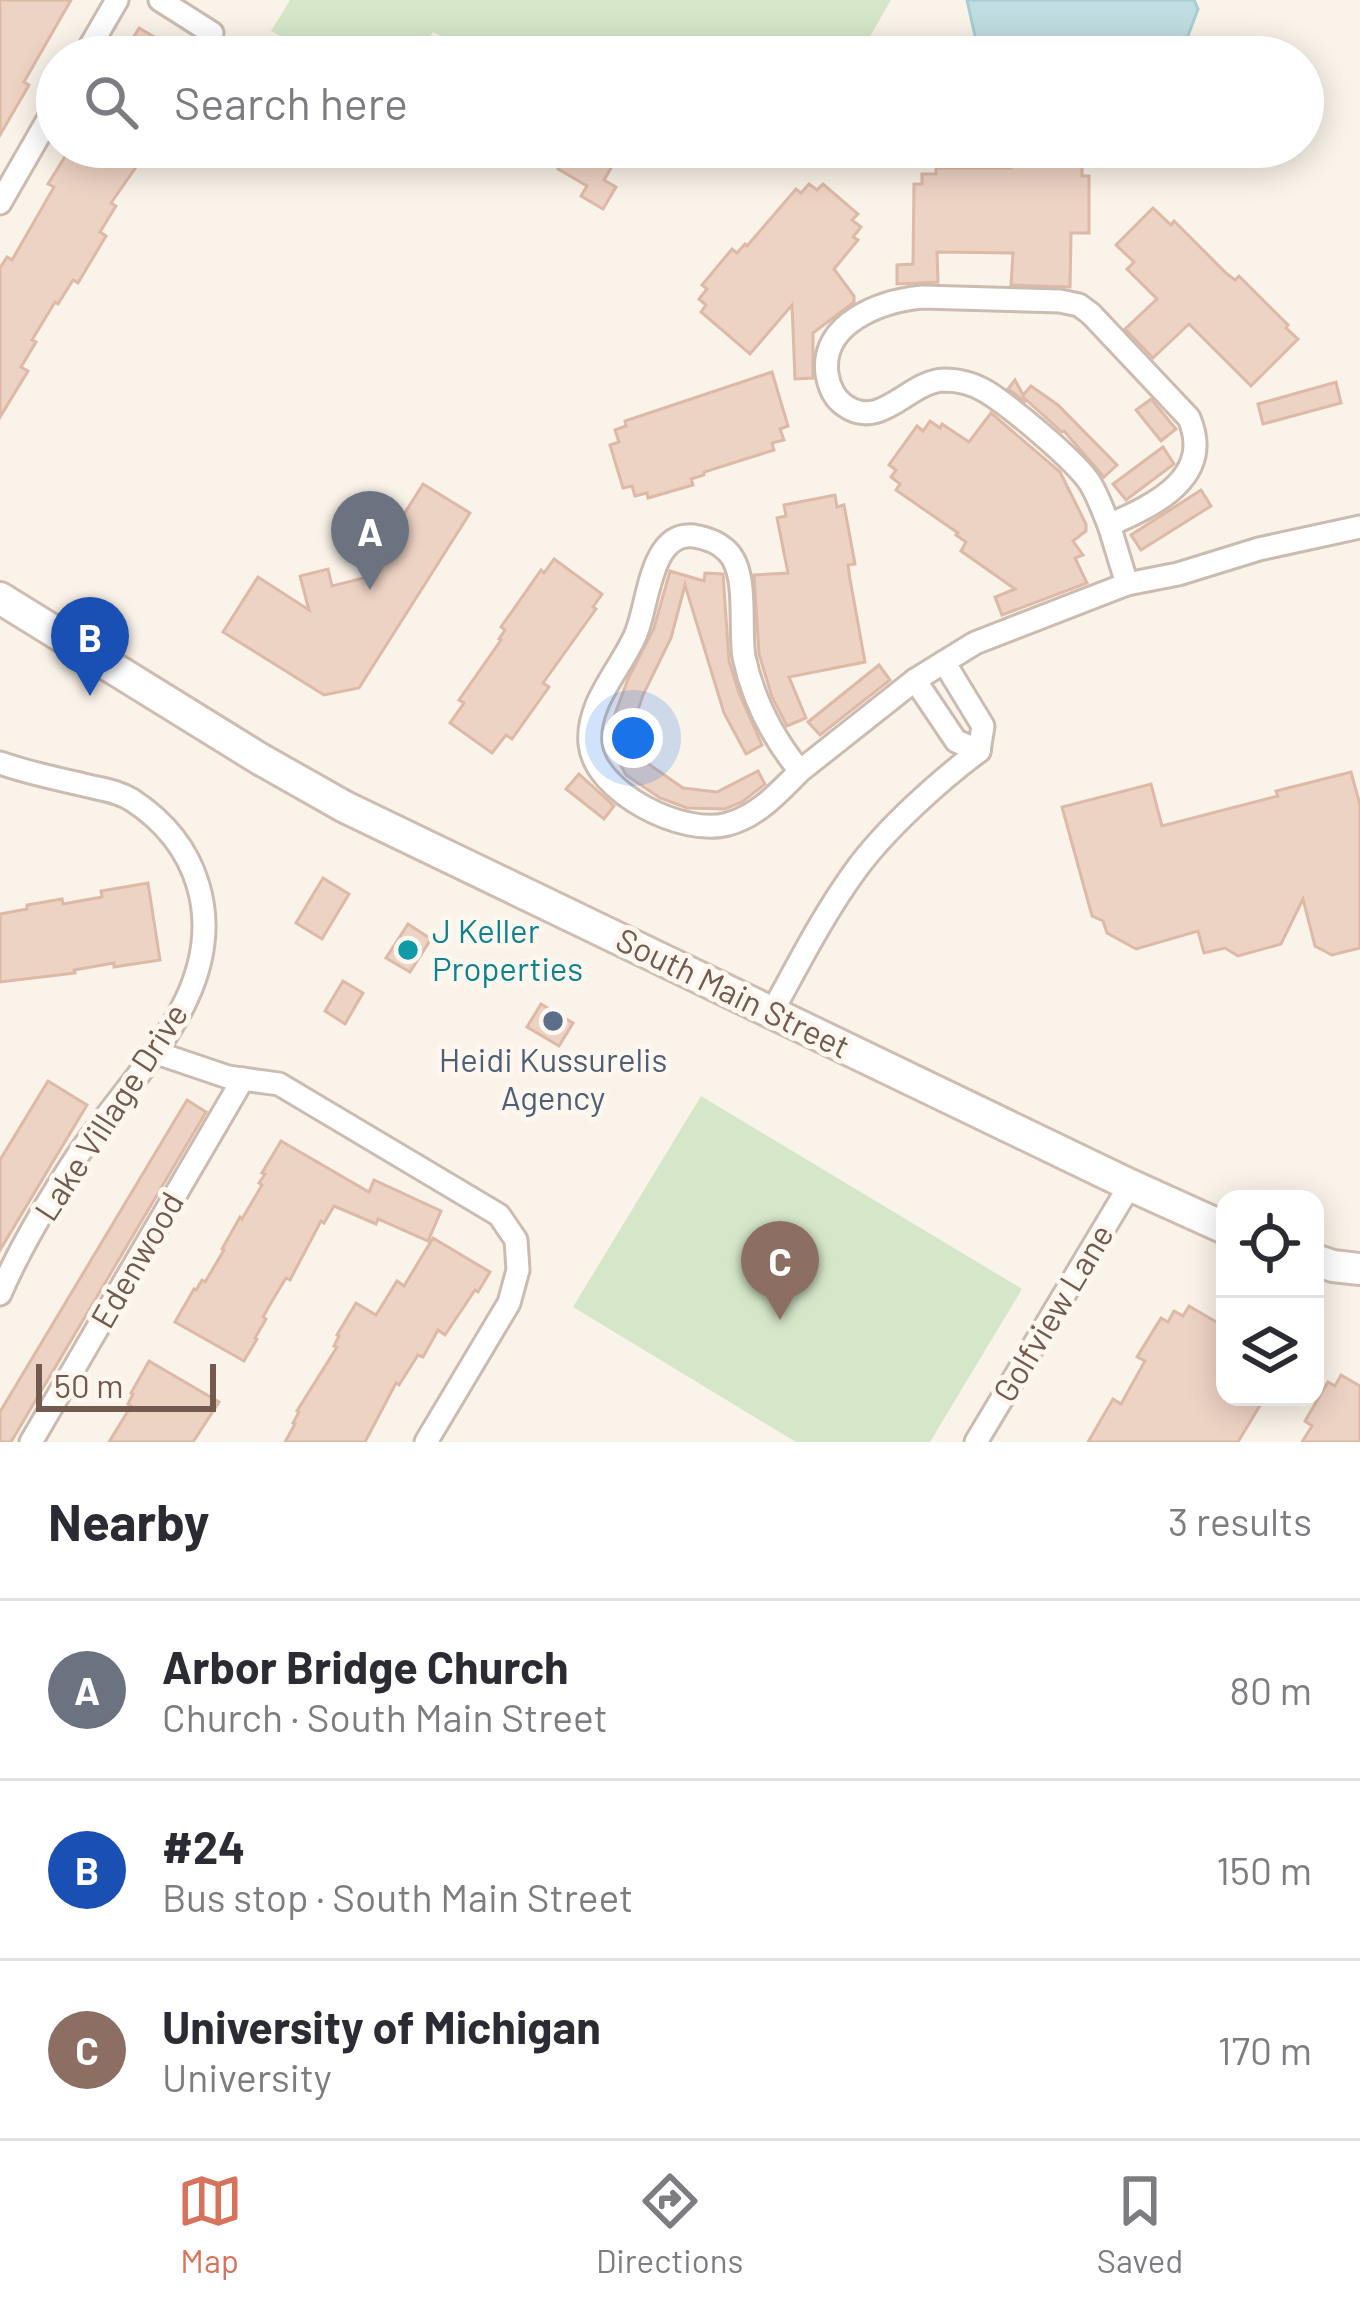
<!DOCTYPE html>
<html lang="en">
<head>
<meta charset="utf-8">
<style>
  body { margin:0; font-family:Barlow,sans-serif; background:#f2f2f3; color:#2b2b33 }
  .controls { position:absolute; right:36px; bottom:36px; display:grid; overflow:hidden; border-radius:24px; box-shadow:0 6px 30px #0003 }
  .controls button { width:108px; height:108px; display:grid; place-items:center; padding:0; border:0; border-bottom:3px solid #e1e1e2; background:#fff; color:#2b2b33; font:60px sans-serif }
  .scale { position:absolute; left:36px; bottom:30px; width:180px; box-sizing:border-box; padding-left:12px; border:6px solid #725a4f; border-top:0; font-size:33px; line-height:42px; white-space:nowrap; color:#725a4f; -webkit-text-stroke:9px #fdf7ef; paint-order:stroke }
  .you { position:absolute; left:633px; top:738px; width:42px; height:42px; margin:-30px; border:9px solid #fff; border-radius:50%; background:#1a73e8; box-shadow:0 0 0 18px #1a73e833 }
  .badge { display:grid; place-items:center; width:78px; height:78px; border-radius:50%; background:#d7735c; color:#fff; font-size:39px; font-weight:700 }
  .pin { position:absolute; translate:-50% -99px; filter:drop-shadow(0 3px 6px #0008) }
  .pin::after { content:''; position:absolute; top:63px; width:42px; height:36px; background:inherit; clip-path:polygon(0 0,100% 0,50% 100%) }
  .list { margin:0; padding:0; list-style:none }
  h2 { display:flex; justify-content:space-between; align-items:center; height:156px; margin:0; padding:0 48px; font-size:51px }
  h2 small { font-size:39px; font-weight:400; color:#7c7c81 }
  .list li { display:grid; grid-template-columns:78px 1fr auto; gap:36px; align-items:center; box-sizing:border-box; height:180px; padding:0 48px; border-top:3px solid #e1e1e2 }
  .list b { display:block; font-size:45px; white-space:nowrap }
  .list p { margin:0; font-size:39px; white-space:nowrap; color:#7c7c81 }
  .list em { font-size:39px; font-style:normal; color:#7c7c81 }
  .icon { flex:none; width:66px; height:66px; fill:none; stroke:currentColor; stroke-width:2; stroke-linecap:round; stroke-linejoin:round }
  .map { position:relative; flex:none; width:1360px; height:1442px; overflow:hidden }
  .search { position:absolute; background:#fff; box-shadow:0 6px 30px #0003; left:36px; right:36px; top:36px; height:132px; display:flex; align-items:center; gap:30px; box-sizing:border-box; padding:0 42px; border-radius:66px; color:#7c7c81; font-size:45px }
  .sheet { height:696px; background:#fff }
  nav { display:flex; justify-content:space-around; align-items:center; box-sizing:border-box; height:168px; border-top:3px solid #e1e1e2; background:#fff; font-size:33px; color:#7c7c81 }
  nav a { display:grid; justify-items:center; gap:6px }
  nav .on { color:#d7735c }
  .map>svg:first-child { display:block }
  .green { fill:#d6e7c9 }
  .water { fill:#c0dee2; stroke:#a7ced3; stroke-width:3 }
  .building { fill:#edd3c4; stroke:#deb9a6; stroke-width:3 }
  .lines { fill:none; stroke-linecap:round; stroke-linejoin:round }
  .street-casing { stroke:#cbbbb0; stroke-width:27 }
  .secondary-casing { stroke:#d0bdb1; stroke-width:36 }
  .street { stroke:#fff; stroke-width:21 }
  .secondary { stroke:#fff; stroke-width:30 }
  .culture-dot { fill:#0f9aa8; stroke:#fdf7ef; stroke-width:4.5 }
  .service-dot { fill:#5c6f8a; stroke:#fdf7ef; stroke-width:4.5 }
  .labels { text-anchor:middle; stroke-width:10; stroke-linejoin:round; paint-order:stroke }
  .culture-label { font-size:33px; fill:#0d838f; stroke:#fdf7ef; text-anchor:start }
  .street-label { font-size:33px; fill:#725a4f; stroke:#fdf7ef }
  .service-label { font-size:33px; fill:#4e5e75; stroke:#fdf7ef }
</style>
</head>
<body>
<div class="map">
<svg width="1360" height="1442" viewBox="0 0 1360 1442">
  <rect width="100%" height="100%" fill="#faf3e9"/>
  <g class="green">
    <path d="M 290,0 L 891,0 L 858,57 L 485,57 L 433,32 L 415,57 L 320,57 L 271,31 Z"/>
    <path d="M 701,1096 L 1022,1289 L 930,1442 L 796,1442 L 573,1307 Z"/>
  </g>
  <path class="water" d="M 967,0 L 1194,0 L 1198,9 L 1180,57 L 993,57 L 977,45 Z"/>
  <g class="building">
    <path d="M 0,0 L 71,0 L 24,82 L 29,85 L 0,135 Z"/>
    <path d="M 139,28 L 189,57 L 138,57 L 126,50 Z"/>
    <path d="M 71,147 L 150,147 L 111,203 L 116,206 L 100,232 L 106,236 L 78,283 L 73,280 L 58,304 L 55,302 L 32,340 L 36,342 L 21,367 L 28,371 L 0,417 L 0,268 L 7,257 L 12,260 L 54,187 L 48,184 Z"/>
    <path d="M 571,147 L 607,147 L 619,154 L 604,180 L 616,187 L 603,209 L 581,196 L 587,186 L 558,169 Z"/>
    <path d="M 1022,159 L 1070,159 L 1070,165 L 1082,165 L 1082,176 L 1089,176 L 1089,233 L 1071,233 L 1070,287 L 1011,285 L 1013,253 L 937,252 L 938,282 L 897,284 L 897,265 L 913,264 L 914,184 L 922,184 L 922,174 L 936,174 L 936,168 L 1011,168 L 1011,165 L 1022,165 Z"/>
    <path d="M 809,184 L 817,190 L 823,184 L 858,214 L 852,220 L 861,227 L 853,237 L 858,240 L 834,269 L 854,296 L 854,302 L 813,333 L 813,378 L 795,379 L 792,305 L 750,354 L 701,312 L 706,305 L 699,299 L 707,289 L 702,285 L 732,249 L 737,253 L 745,244 L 747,246 L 796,189 L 801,193 Z"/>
    <path d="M 1153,208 L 1171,225 L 1174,221 L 1226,273 L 1235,280 L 1239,276 L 1288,325 L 1286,328 L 1298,339 L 1251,386 L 1189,324 L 1153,358 L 1125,329 L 1157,299 L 1127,269 L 1134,262 L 1116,245 Z"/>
    <path d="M 772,372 L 788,426 L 780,429 L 784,440 L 772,443 L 774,450 L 704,472 L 704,475 L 691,479 L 693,485 L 648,498 L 647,493 L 635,496 L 632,486 L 623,488 L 610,445 L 619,442 L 615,430 L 626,426 L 625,421 Z"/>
    <path d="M 1015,380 L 1023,395 L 1031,386 L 1058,405 L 1117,465 L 1104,477 L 1064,431 L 1062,432 L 1023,397 L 1026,402 L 1008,389 Z"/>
    <path d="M 1336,382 L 1341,403 L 1263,424 L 1258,404 Z"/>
    <path d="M 1151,399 L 1176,429 L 1161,441 L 1136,410 Z"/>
    <path d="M 991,413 L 1060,472 L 1086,524 L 1086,531 L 1073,541 L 1083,555 L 1075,558 L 1087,583 L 1002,615 L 995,597 L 1015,589 L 961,551 L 966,542 L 956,535 L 958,533 L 896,490 L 900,484 L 891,477 L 896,470 L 889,465 L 917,426 L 923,431 L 930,421 L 940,428 L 942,424 L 969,442 Z"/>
    <path d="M 1163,447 L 1174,464 L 1126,500 L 1113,484 Z"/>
    <path d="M 423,484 L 470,513 L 359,688 L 324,695 L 223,632 L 258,577 L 309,610 L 300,576 L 328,569 L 332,586 L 364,578 Z"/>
    <path d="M 1201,490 L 1211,506 L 1141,550 L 1131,535 Z"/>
    <path d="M 835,495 L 837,507 L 844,505 L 855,564 L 848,565 L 850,579 L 865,662 L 789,677 L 806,718 L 787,726 L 772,697 L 759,654 L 754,575 L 788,573 L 777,518 L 786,516 L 784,505 Z"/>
    <path d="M 554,559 L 602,594 L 593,607 L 596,609 L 543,683 L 549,687 L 512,739 L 506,735 L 492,753 L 450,723 L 464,703 L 459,700 L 501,640 L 499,639 L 505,630 L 501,627 L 541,570 L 544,573 Z"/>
    <path d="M 670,571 L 704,581 L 705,573 L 723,574 L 729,661 L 739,693 L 762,745 L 746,754 L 724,713 L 685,585 L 671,638 L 643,695 L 629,736 L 640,758 L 683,788 L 717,792 L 758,771 L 765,784 L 742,802 L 725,809 L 687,808 L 660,798 L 626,775 L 606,738 L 628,679 L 654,628 Z"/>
    <path d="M 879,665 L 890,680 L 820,735 L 808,722 Z"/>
    <path d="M 1351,772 L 1360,805 L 1360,948 L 1332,955 L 1315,946 L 1303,899 L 1281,944 L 1238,956 L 1225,948 L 1204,953 L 1198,931 L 1136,949 L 1107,933 L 1103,921 L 1092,916 L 1062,807 L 1151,784 L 1162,826 L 1278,796 L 1276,791 Z"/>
    <path d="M 579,774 L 614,806 L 604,819 L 566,789 Z"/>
    <path d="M 323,878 L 349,894 L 322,939 L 296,923 Z"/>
    <path d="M 148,883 L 160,960 L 114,967 L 114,963 L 74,970 L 75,973 L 0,982 L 0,914 L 27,909 L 27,905 L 62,899 L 63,904 L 102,897 L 101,891 Z"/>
    <path d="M 408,924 L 431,939 L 410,972 L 386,958 Z"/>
    <path d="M 343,981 L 363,993 L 345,1024 L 325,1011 Z"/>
    <path d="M 541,1004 L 573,1023 L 559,1046 L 527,1027 Z"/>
    <path d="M 48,1081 L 87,1105 L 0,1250 L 0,1160 Z"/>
    <path d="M 187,1100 L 206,1112 L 11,1442 L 0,1442 L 0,1412 Z"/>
    <path d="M 281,1141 L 369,1192 L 374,1180 L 441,1211 L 428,1241 L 378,1219 L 376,1224 L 334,1206 L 324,1223 L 321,1221 L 290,1280 L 286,1278 L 275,1296 L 263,1317 L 266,1319 L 255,1338 L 257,1339 L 244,1361 L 175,1322 L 194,1289 L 196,1290 L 202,1280 L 205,1282 L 224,1250 L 222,1249 L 240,1217 L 242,1219 L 262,1185 L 259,1183 L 265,1174 L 262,1173 Z"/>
    <path d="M 433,1238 L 490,1272 L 478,1292 L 475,1290 L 445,1335 L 438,1330 L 423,1357 L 418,1355 L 399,1385 L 396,1383 L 365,1442 L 285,1442 L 295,1424 L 293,1423 L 299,1412 L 297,1411 L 337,1347 L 334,1346 L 339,1336 L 337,1335 L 356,1303 L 376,1315 L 397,1281 L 404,1286 Z"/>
    <path d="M 1189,1306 L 1225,1327 L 1225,1397 L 1265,1397 L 1238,1442 L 1088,1442 L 1113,1399 L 1121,1404 L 1145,1361 L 1137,1357 L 1161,1318 L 1168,1322 L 1174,1311 L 1183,1316 Z"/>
    <path d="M 149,1361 L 219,1402 L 193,1442 L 109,1442 L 131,1406 L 128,1404 L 133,1394 L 131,1393 Z"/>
    <path d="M 1341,1375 L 1360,1386 L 1360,1442 L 1302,1442 L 1312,1426 L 1305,1421 L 1328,1382 L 1335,1386 Z"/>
  </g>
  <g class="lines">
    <defs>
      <g id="street">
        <path d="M 160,0 L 212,33"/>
        <path d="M 84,57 L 117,0"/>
        <path d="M 0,203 L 57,104"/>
        <path d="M 922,297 L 1060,301 L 1079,305 L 1091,314 L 1189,418 C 1214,477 1155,505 1109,525 C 1103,511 1098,496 1090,483 C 1075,460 1011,407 987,392 C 974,384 959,380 944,380 C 908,381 881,432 844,405 C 834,398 829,386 827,374 C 820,323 881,301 922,297 Z"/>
        <path d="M 1127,584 L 1178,574 L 1259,549 L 1360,527"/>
        <path d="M 944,662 L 983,726 L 979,751"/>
        <path d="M 915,680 L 956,741 L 979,751"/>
        <path d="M 0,763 C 25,772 53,778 80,784 C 98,789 116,790 132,800 C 164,821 187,848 198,885 C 230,992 129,1077 76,1158 C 48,1201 20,1247 0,1294"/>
        <path d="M 800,771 C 779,792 758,816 728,824 C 684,837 595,793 590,744 C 586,704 620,670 635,636 C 649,606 649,531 694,536 C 706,538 719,543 727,551 C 749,572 739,627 744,657 C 753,699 773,738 800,771 L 915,680 L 975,643 L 1127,584 L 1109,525"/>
        <path d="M 772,1012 C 799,963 824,913 858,867 C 888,827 939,781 979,751"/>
        <path d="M 154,1052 L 228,1077 L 279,1084 L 499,1215 L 516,1240 L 518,1270 L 509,1303 L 426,1442"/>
        <path d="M 31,1442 L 243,1079"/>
        <path d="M 976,1442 L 1130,1185"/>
      </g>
      <g id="secondary">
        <path d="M 0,598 L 260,759 L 345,807 L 1130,1185 L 1225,1228"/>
        <path d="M 1315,1260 L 1333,1266 L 1360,1269"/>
      </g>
    </defs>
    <use href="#street" class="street-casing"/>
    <use href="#secondary" class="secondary-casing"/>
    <use href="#street" class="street"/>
    <use href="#secondary" class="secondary"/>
  </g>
  <circle class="culture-dot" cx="408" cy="950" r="12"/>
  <circle class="service-dot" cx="553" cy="1021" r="12"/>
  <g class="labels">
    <g class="culture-label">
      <text x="432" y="943">J Keller<tspan x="432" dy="38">Properties</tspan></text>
    </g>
    <g class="street-label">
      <text transform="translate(733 993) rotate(26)" y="12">South Main Street</text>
      <text transform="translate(111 1112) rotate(-57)" y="12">Lake Village Drive</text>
      <text transform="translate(137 1260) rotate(-60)" y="12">Edenwood</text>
      <text transform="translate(1053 1313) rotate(-59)" y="12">Golfview Lane</text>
    </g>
    <g class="service-label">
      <text x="553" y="1072">Heidi Kussurelis<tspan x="553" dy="38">Agency</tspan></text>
    </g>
  </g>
</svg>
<div class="controls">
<button><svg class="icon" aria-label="locate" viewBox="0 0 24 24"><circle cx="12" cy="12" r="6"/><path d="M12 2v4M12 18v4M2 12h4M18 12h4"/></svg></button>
<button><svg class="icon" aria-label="layers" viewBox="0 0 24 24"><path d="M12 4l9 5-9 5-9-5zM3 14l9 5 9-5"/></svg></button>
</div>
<div class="scale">50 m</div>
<div class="you"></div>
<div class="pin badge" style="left:370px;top:590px;background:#6b7280">A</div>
<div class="pin badge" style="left:90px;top:696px;background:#1a4fb4">B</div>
<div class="pin badge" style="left:780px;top:1320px;background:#8d6e63">C</div>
<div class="search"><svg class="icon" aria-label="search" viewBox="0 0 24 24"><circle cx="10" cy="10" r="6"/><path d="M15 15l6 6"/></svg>Search here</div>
</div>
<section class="sheet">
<h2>Nearby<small>3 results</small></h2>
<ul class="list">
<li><span class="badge" style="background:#6b7280">A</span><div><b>Arbor Bridge Church</b><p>Church · South Main Street</p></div><em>80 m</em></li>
<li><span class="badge" style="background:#1a4fb4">B</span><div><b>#24</b><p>Bus stop · South Main Street</p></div><em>150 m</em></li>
<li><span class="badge" style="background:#8d6e63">C</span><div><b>University of Michigan</b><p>University</p></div><em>170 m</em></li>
</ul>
</section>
<nav>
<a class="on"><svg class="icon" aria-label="map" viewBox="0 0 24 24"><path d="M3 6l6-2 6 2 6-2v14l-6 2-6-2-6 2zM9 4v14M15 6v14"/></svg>Map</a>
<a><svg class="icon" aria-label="directions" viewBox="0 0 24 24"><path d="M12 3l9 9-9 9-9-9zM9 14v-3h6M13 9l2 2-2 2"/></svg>Directions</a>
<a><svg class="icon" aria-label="saved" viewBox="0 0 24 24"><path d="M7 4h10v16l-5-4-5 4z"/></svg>Saved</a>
</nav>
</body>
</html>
